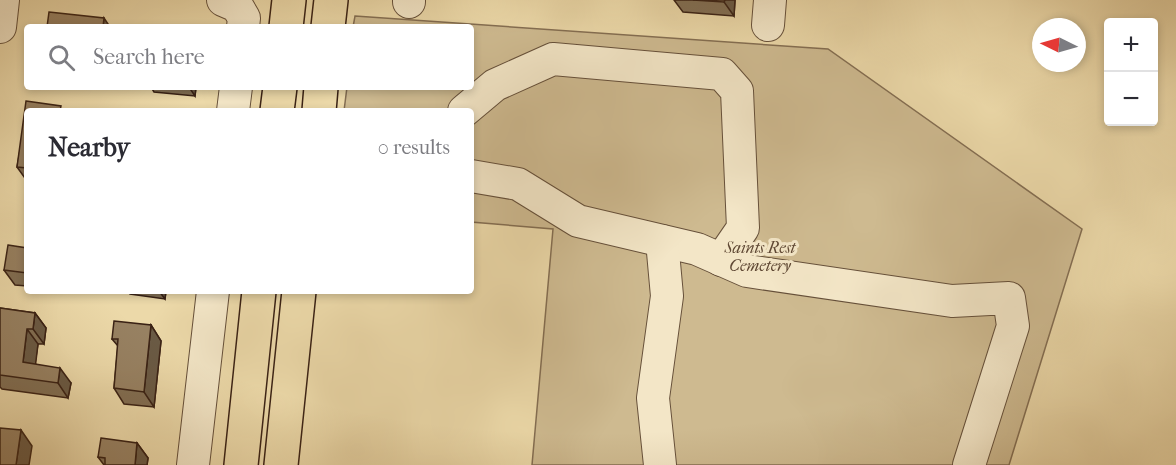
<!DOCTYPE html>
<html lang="en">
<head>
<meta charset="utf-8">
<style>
  body { margin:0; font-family:"IM FELL French Canon",serif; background:#f7f7f7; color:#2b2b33 }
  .controls { position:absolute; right:18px; top:18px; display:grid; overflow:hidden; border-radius:6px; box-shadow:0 3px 9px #0003 }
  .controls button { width:54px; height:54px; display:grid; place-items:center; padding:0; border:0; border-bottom:2px solid #e1e1e2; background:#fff; color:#2b2b33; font:30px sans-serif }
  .compass { position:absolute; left:1032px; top:18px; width:54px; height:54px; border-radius:50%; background:#fff; box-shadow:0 3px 9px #0003; rotate:275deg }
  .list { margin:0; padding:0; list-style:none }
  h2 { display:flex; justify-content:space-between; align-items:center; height:78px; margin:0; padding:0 24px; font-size:26px }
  h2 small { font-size:20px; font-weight:400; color:#7c7c81 }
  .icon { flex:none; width:33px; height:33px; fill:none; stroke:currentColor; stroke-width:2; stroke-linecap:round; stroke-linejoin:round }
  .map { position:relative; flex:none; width:1176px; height:465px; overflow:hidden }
  .search { position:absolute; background:#fff; box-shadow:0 3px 9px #0003; left:24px; top:24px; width:450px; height:66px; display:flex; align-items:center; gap:15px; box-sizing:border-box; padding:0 21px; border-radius:6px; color:#7c7c81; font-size:22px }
  .panel { position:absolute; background:#fff; box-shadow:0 3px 9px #0003; left:24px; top:108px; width:450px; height:186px; border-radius:6px }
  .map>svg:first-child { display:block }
  .green { fill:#ceba90; stroke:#846e52; stroke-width:1.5 }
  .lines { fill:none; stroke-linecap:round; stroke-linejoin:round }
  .minor-casing { stroke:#66503a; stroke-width:34 }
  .major-casing { stroke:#3a2215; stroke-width:36 }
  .minor { stroke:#f3e6c7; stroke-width:32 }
  .major { stroke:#ecd9a9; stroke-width:33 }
  .wall { fill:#826f54; stroke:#3a2215; stroke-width:1.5 }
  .shaded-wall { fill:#6a5a45; stroke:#3a2215; stroke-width:1.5 }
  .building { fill:#978162; stroke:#3a2215; stroke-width:1.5 }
  .labels { text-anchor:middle; stroke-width:6; stroke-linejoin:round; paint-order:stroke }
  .park-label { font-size:16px; font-style:italic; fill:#5f4834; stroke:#f3e6c7 }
</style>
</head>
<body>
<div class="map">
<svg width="1176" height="465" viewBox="0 0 1176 465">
  <rect width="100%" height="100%" fill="#ecd9a9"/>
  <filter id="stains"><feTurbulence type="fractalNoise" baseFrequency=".00333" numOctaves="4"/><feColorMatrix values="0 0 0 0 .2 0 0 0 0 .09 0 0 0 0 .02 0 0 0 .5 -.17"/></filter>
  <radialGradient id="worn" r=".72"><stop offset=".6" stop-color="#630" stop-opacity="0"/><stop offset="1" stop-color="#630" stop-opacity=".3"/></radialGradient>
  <path class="green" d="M 355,16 L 828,49 L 1082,229 L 1009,465 L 532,465 L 553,229 L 471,222 L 471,111 L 344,111 L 347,87 L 471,87 L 471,27 L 353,27 Z"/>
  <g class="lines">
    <defs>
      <g id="minor">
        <path d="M 223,0 L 237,6 L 244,18 L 243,27"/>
        <path d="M 409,2 L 409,0"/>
        <path d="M 768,25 L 770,0"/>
        <path d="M 0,27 L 3,0"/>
        <path d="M 233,111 L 236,87"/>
        <path d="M 464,111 L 495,85 L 553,59 L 722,74 L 737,91 L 743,228 L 721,260"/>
        <path d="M 471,176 L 518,184 L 578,221 L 697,249 L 747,271 L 952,301 L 1009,298 L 1013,326 L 969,465"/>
        <path d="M 193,465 L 213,291"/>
        <path d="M 660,465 L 653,398 L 667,296 L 662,241"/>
      </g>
      <g id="major">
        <path d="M 286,27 L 289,0"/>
        <path d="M 328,27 L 331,0"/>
        <path d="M 277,111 L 280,87"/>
        <path d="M 319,111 L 321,87"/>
        <path d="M 241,465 L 259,291"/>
        <path d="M 281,465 L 299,291"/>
      </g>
    </defs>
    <use href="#minor" class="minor-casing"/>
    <use href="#major" class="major-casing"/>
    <use href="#minor" class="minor"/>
    <use href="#major" class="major"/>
  </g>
  <g class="wall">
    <path d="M 674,0 L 735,0 L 734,16 L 683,12 Z"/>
    <path d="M 151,87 L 196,87 L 195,96 L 154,92 Z"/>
    <path d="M 27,111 L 27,181 L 17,167 Z"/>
    <path d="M 27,248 L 27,286 L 15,285 L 4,270 Z"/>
    <path d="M 127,291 L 166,291 L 165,299 L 130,294 Z"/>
    <path d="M 0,308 L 35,313 L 46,328 L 44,344 L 38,344 L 35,364 L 71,383 L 68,398 L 2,389 L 0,387 Z"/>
    <path d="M 151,325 L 161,341 L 154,407 L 124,404 L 114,388 L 118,346 L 112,339 Z"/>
    <path d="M 137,443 L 148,458 L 147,465 L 104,465 L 98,457 Z"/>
  </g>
  <g class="shaded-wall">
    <path d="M 725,0 L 735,0 L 734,16 L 724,2 Z"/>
    <path d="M 104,18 L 110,27 L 103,27 Z"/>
    <path d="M 189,87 L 196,87 L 195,96 Z"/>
    <path d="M 159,291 L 166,291 L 165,299 Z"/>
    <path d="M 35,313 L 46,328 L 44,344 L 33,329 Z"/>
    <path d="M 151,325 L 161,341 L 154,407 L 144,392 Z"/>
    <path d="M 27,329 L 38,344 L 34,377 L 23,362 Z"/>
    <path d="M 60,368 L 71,383 L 68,398 L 58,383 Z"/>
    <path d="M 21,430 L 32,446 L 29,465 L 16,465 Z"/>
    <path d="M 137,443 L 148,458 L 147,465 L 135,465 Z"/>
  </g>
  <g class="building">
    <path d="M 693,0 L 725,0 L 724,2 Z"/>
    <path d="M 49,12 L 104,18 L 103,27 L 47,27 Z"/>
    <path d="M 151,25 L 167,27 L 151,27 Z"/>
    <path d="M 26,101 L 61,106 L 60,111 L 27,111 L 27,168 L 17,167 Z"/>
    <path d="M 8,245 L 27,248 L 27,273 L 4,270 Z"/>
    <path d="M 0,308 L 35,313 L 33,329 L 27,329 L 23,362 L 60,368 L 58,383 L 0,375 Z"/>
    <path d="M 114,321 L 151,325 L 144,392 L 114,388 L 118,339 L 112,339 Z"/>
    <path d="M 0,428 L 21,430 L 16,465 L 0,465 Z"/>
    <path d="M 101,438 L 137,443 L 135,465 L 105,465 L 105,458 L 98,457 Z"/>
  </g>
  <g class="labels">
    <g class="park-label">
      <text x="760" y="253">Saints Rest<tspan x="760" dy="18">Cemetery</tspan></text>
    </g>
  </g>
  <rect width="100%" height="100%" filter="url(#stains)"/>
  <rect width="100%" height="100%" fill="url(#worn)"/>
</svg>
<div class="controls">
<button>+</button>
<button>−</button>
</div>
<svg class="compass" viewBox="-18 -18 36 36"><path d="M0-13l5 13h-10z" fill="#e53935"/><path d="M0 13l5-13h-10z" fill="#7c7c81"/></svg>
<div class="search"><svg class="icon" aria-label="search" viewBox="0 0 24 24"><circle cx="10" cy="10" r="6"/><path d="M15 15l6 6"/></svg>Search here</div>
<section class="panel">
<h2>Nearby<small>0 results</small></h2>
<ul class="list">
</ul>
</section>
</div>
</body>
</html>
